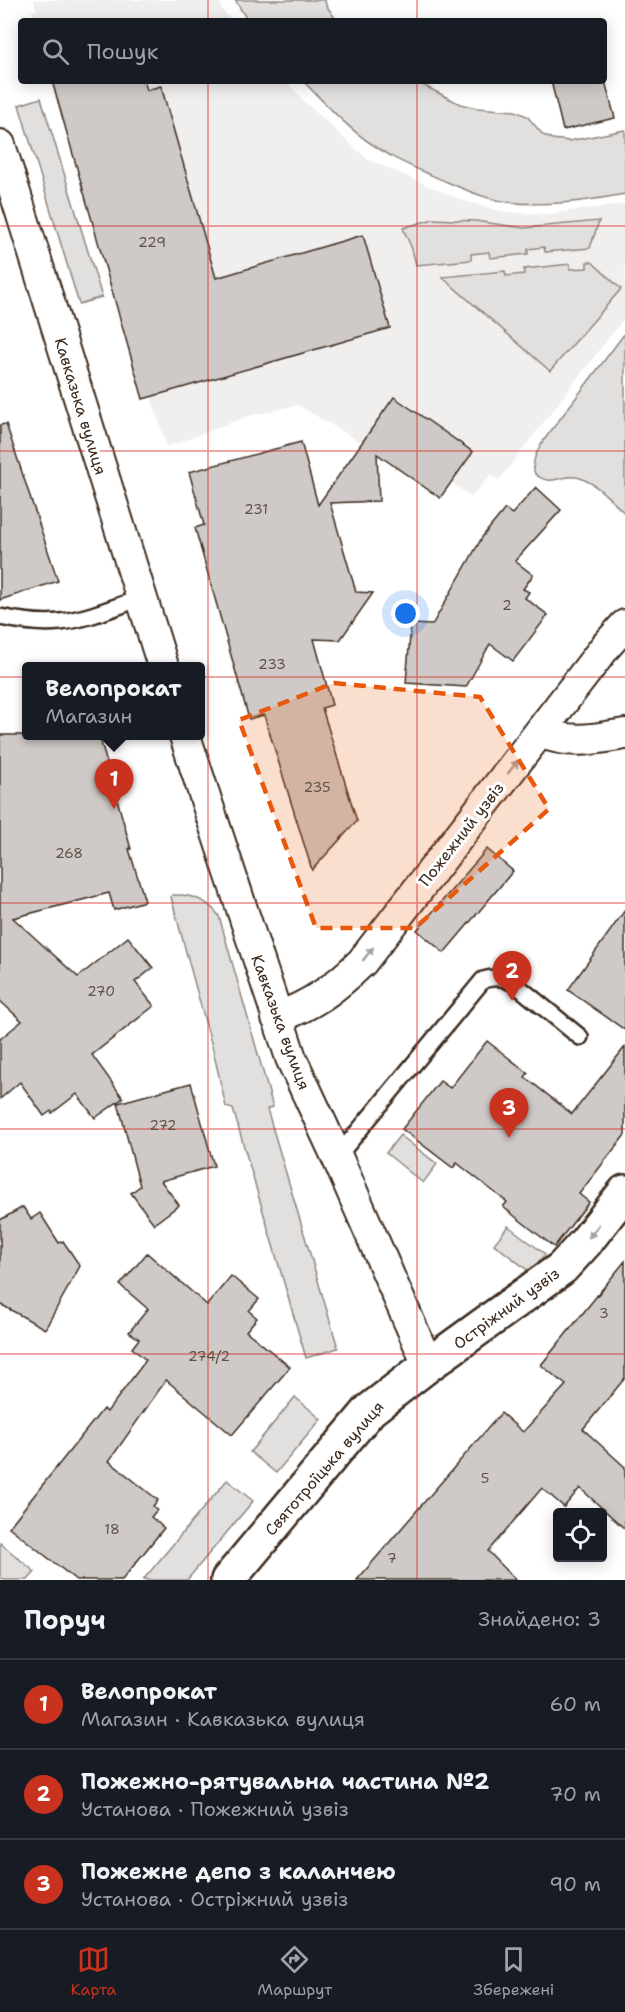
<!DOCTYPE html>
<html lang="uk">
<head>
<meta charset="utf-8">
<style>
  body { margin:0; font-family:"Shantell Sans",sans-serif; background:#20242c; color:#f1f3f6 }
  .controls { position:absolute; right:18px; bottom:18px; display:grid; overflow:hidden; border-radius:6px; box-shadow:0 3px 15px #0003 }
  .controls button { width:54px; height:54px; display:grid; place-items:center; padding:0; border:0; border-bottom:2px solid #363941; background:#171b24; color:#f1f3f6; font:30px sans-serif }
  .you { position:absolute; left:406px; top:614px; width:21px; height:21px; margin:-15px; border:4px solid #fff; border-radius:50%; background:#1a73e8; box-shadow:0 0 0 9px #1a73e833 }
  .badge { display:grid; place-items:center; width:39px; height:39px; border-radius:50%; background:#c8321e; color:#fff; font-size:20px; font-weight:700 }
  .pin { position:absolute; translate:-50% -50px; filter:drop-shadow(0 2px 3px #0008) }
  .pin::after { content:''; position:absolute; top:32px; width:21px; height:18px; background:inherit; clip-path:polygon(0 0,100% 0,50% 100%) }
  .popup { position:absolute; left:22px; top:662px; width:183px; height:78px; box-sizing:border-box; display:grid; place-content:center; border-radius:6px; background:#171b24; filter:drop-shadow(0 2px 4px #0005); font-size:20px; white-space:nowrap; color:#9ea1a6 }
  .popup b { font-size:22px; color:#f1f3f6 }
  .popup::after { content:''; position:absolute; left:50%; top:100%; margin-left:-12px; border:12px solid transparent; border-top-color:#171b24 }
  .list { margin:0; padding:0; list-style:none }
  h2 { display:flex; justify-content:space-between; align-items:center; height:78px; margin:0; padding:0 24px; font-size:26px }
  h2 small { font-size:20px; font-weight:400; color:#9ea1a6 }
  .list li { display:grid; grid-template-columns:39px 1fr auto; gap:18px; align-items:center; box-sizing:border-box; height:90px; padding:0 24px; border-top:2px solid #363941 }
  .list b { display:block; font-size:22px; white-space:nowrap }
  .list p { margin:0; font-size:20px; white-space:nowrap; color:#9ea1a6 }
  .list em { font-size:20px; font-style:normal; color:#9ea1a6 }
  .icon { flex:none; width:33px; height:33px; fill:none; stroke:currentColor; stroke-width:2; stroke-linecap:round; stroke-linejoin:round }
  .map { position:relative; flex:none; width:625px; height:1580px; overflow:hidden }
  .search { position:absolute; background:#171b24; box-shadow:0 3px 15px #0003; left:18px; right:18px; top:18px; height:66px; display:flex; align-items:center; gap:15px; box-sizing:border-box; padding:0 21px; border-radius:6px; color:#9ea1a6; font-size:22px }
  .sheet { height:348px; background:#171b24 }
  nav { display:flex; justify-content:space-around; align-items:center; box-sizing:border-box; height:84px; border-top:2px solid #363941; background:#171b24; font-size:16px; color:#9ea1a6 }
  nav a { display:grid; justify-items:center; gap:3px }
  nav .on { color:#c8321e }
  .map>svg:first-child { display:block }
  .built { fill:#f1efee }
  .green { fill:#e2e0de; stroke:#8e857e; stroke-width:1.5 }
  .building { fill:#cfcac7; stroke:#3b2a1e; stroke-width:1.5 }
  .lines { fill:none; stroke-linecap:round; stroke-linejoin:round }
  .lane-casing { stroke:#3b2a1e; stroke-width:20 }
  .street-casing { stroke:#3b2a1e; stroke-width:34 }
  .secondary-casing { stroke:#3b2a1e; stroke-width:38 }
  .lane { stroke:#fff; stroke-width:15 }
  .street { stroke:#fff; stroke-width:30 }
  .secondary { stroke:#fff; stroke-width:33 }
  .oneway { fill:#a79f9a }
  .marked { fill:#e8590c; fill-opacity:0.2; stroke:#e8590c; stroke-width:4.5; stroke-dasharray:12 8; stroke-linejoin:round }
  .grid { fill:none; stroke:#d62828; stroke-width:1.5; stroke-opacity:0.55 }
  .labels { text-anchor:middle; stroke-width:6; stroke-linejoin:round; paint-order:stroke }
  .number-label { font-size:14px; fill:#605248 }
  .street-label { font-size:16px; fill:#3b2a1e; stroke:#fff }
</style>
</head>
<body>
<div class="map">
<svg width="625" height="1580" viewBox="0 0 625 1580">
  <rect width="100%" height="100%" fill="#fff"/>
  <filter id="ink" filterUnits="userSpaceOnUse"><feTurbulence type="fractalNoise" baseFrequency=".0167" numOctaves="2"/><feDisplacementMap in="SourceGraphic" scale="12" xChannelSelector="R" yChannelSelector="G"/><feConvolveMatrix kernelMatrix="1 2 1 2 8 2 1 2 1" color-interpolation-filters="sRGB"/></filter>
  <g filter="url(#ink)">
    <g class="built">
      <path d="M 34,0 L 221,0 L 221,9 L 232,21 L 35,21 L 32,11 L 36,10 Z"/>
      <path d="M 52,81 L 286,81 L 306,103 L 367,159 L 461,200 L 503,212 L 548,214 L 625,204 L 625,317 L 499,480 L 491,474 L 471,498 L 452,482 L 440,498 L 362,443 L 298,405 L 248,416 L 167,447 L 151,397 L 143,399 Z"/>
    </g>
    <g class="green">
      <path d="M 235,0 L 325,0 L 326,5 L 337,21 L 248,21 Z"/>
      <path d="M 303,81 L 415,81 L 460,104 L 477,108 L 515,111 L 527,116 L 543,135 L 552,139 L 569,141 L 625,130 L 625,194 C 587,201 546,207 507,202 C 486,199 466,190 447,182 C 422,171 396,161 373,145 C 347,128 325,103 303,81 Z"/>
      <path d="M 41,98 L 102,297 L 79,304 L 19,105 Z"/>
      <path d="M 433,219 L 475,221 L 524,228 L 599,221 L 590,248 L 545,252 L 544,247 L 528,249 L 528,254 L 490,258 L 489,252 L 471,254 L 471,260 L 416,265 L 412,249 L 403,228 Z"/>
      <path d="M 587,262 L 592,262 L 621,289 L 550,371 L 442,277 L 505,271 L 506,276 L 524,274 L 524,269 L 570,264 L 570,269 L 587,268 Z"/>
      <path d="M 625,333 L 625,513 C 611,501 598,484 580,478 C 562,472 553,489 535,474 C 531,463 536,454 541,444 Z"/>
      <path d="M 172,895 C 192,894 208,900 219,916 L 273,1107 L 267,1109 L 338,1348 L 306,1358 L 233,1109 L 226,1107 L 213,1050 L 171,897 Z"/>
      <path d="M 400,1135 L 437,1164 L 423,1183 L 386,1153 Z"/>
      <path d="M 508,1226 L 545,1254 L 530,1272 L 494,1244 Z"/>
      <path d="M 295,1397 L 321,1419 L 276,1473 L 250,1452 Z"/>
      <path d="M 227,1480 L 253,1501 L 187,1580 L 143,1580 Z"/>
      <path d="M 0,1543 L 35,1572 L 28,1580 L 4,1580 L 0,1577 Z"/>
    </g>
    <g class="building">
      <path d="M 52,81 L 144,81 L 147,90 L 161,86 L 216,278 L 363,235 L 390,328 L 143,399 Z"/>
      <path d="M 551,81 L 605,81 L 615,118 L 563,130 Z"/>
      <path d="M 394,397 L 473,452 L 440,498 L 377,454 L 379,501 L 330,503 L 356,592 L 373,593 L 340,640 L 314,639 L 332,705 L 322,708 L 357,821 L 312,870 L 264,715 L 249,719 L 195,528 L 204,525 L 189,472 L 301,442 L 318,505 Z"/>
      <path d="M 6,424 L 58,581 L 0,600 L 0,425 Z"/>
      <path d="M 536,487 L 561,510 L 515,561 L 533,575 L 523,589 L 529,592 L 525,598 L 548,615 L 513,661 L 490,644 L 466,687 L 406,683 L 411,624 L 432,625 L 483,536 L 505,509 L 512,514 Z"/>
      <path d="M 0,735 L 99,735 L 131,849 L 129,849 L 145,901 L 114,910 L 109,893 L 13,918 L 78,977 L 128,937 L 153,968 L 135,982 L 154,1006 L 92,1055 L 123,1098 L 95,1118 L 77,1094 L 52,1113 L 51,1111 L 44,1116 L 20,1082 L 0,1099 L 0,1039 L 22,1021 L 0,1001 Z"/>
      <path d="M 487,849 L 513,871 L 444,953 L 417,930 Z"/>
      <path d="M 625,910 L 625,1030 L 568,990 Z"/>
      <path d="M 487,1041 L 528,1073 L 525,1077 L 572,1114 L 625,1047 L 625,1135 L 579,1194 L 589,1202 L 554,1247 L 503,1207 L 507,1202 L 457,1163 L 453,1168 L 402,1129 L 440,1081 L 450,1088 Z"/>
      <path d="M 191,1083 L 214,1166 L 161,1181 L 179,1205 L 154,1224 L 131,1193 L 140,1186 L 118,1103 Z"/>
      <path d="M 23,1207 L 31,1219 L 40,1213 L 59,1243 L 63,1241 L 80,1266 L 45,1329 L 0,1304 L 0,1220 Z"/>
      <path d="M 147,1253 L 207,1305 L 231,1276 L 259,1299 L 249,1311 L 257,1318 L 246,1331 L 290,1367 L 232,1435 L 166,1380 L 109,1461 L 158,1500 L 153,1506 L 157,1510 L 151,1517 L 164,1528 L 122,1580 L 76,1580 L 9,1527 L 103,1409 L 107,1412 L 146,1360 L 132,1348 L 139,1339 L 129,1332 L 148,1309 L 120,1285 Z"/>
      <path d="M 625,1261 L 625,1378 L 583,1429 L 625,1467 L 625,1529 L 580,1488 L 564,1507 L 542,1488 L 488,1551 L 516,1580 L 357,1580 L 501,1413 L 523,1432 L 566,1385 L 541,1365 Z"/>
    </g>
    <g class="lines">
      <defs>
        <g id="lane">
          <path d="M 0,617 C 19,621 41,624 60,622 C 87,619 115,607 141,598"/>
          <path d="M 337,1157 L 483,980 C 496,976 503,977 515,984 L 580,1037"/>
        </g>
        <g id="street">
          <path d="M 0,145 L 163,666"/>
          <path d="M 541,732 C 570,745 595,739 625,734"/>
          <path d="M 185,736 L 291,1058 L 337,1157 L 428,1365"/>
          <path d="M 277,1018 C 313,1004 333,990 362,962 L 606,646 L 625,625"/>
        </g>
        <path id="secondary" d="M 228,1580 L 370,1410 L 428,1365 L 562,1268 L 585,1243 L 625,1192"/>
      </defs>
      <use href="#lane" class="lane-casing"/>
      <use href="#street" class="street-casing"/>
      <use href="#secondary" class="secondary-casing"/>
      <use href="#lane" class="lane"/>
      <use href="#street" class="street"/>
      <use href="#secondary" class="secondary"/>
    </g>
    <defs><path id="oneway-solid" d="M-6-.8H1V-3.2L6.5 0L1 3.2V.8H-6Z" transform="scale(1.5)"/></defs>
    <g class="oneway">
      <use href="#oneway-solid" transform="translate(513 767) rotate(-52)"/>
      <use href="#oneway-solid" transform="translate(368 954) rotate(-52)"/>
      <use href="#oneway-solid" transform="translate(594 1231) rotate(128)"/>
    </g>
  </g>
  <path class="marked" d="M 334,683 L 480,697 L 549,809 L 415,928 L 316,928 L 239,720 Z"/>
  <path class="grid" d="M 208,0 L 208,21M 417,0 L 417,21M 208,81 L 208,1580M 417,81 L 417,1580M 0,226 L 625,226M 0,451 L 625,451M 0,677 L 625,677M 0,903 L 625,903M 0,1129 L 625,1129M 0,1354 L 625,1354"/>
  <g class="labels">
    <g class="number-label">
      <text x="152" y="247">229</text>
      <text x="256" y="514">231</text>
      <text x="507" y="610">2</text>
      <text x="272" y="669">233</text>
      <text x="317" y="792">235</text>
      <text x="69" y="858">268</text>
      <text x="101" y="996">270</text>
      <text x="163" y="1130">272</text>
      <text x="604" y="1318">3</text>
      <text x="209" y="1361">274/2</text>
      <text x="485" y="1483">5</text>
      <text x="112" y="1534">18</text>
      <text x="392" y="1563">7</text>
    </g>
    <g class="street-label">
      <text transform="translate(81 406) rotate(73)" y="6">Кавказька вулиця</text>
      <text transform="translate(461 834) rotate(-52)" y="6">Пожежний узвіз</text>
      <text transform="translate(281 1022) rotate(70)" y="6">Кавказька вулиця</text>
      <text transform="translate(506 1308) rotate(-36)" y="6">Остріжний узвіз</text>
      <text transform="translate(324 1468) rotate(-49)" y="6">Святотроїцька вулиця</text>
    </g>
  </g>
</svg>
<div class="controls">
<button><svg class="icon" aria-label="locate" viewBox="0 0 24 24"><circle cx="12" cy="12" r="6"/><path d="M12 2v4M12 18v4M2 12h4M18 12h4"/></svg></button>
</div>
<div class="you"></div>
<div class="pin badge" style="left:114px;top:809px">1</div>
<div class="popup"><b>Велопрокат</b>Магазин</div>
<div class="pin badge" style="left:512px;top:1001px">2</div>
<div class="pin badge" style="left:509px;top:1138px">3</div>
<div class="search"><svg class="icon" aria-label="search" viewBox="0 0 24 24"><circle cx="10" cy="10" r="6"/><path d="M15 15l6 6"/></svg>Пошук</div>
</div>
<section class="sheet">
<h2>Поруч<small>Знайдено: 3</small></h2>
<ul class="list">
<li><span class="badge">1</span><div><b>Велопрокат</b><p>Магазин · Кавказька вулиця</p></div><em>60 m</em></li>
<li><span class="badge">2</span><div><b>Пожежно-рятувальна частина №2</b><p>Установа · Пожежний узвіз</p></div><em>70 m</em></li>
<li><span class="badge">3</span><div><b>Пожежне депо з каланчею</b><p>Установа · Остріжний узвіз</p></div><em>90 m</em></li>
</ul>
</section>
<nav>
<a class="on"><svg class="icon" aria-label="map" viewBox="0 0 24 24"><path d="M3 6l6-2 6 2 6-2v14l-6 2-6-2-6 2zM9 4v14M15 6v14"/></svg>Карта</a>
<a><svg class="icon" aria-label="directions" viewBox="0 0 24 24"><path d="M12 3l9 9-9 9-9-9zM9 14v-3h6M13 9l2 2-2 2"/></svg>Маршрут</a>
<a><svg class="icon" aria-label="saved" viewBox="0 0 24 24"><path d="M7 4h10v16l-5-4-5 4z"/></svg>Збережені</a>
</nav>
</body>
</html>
